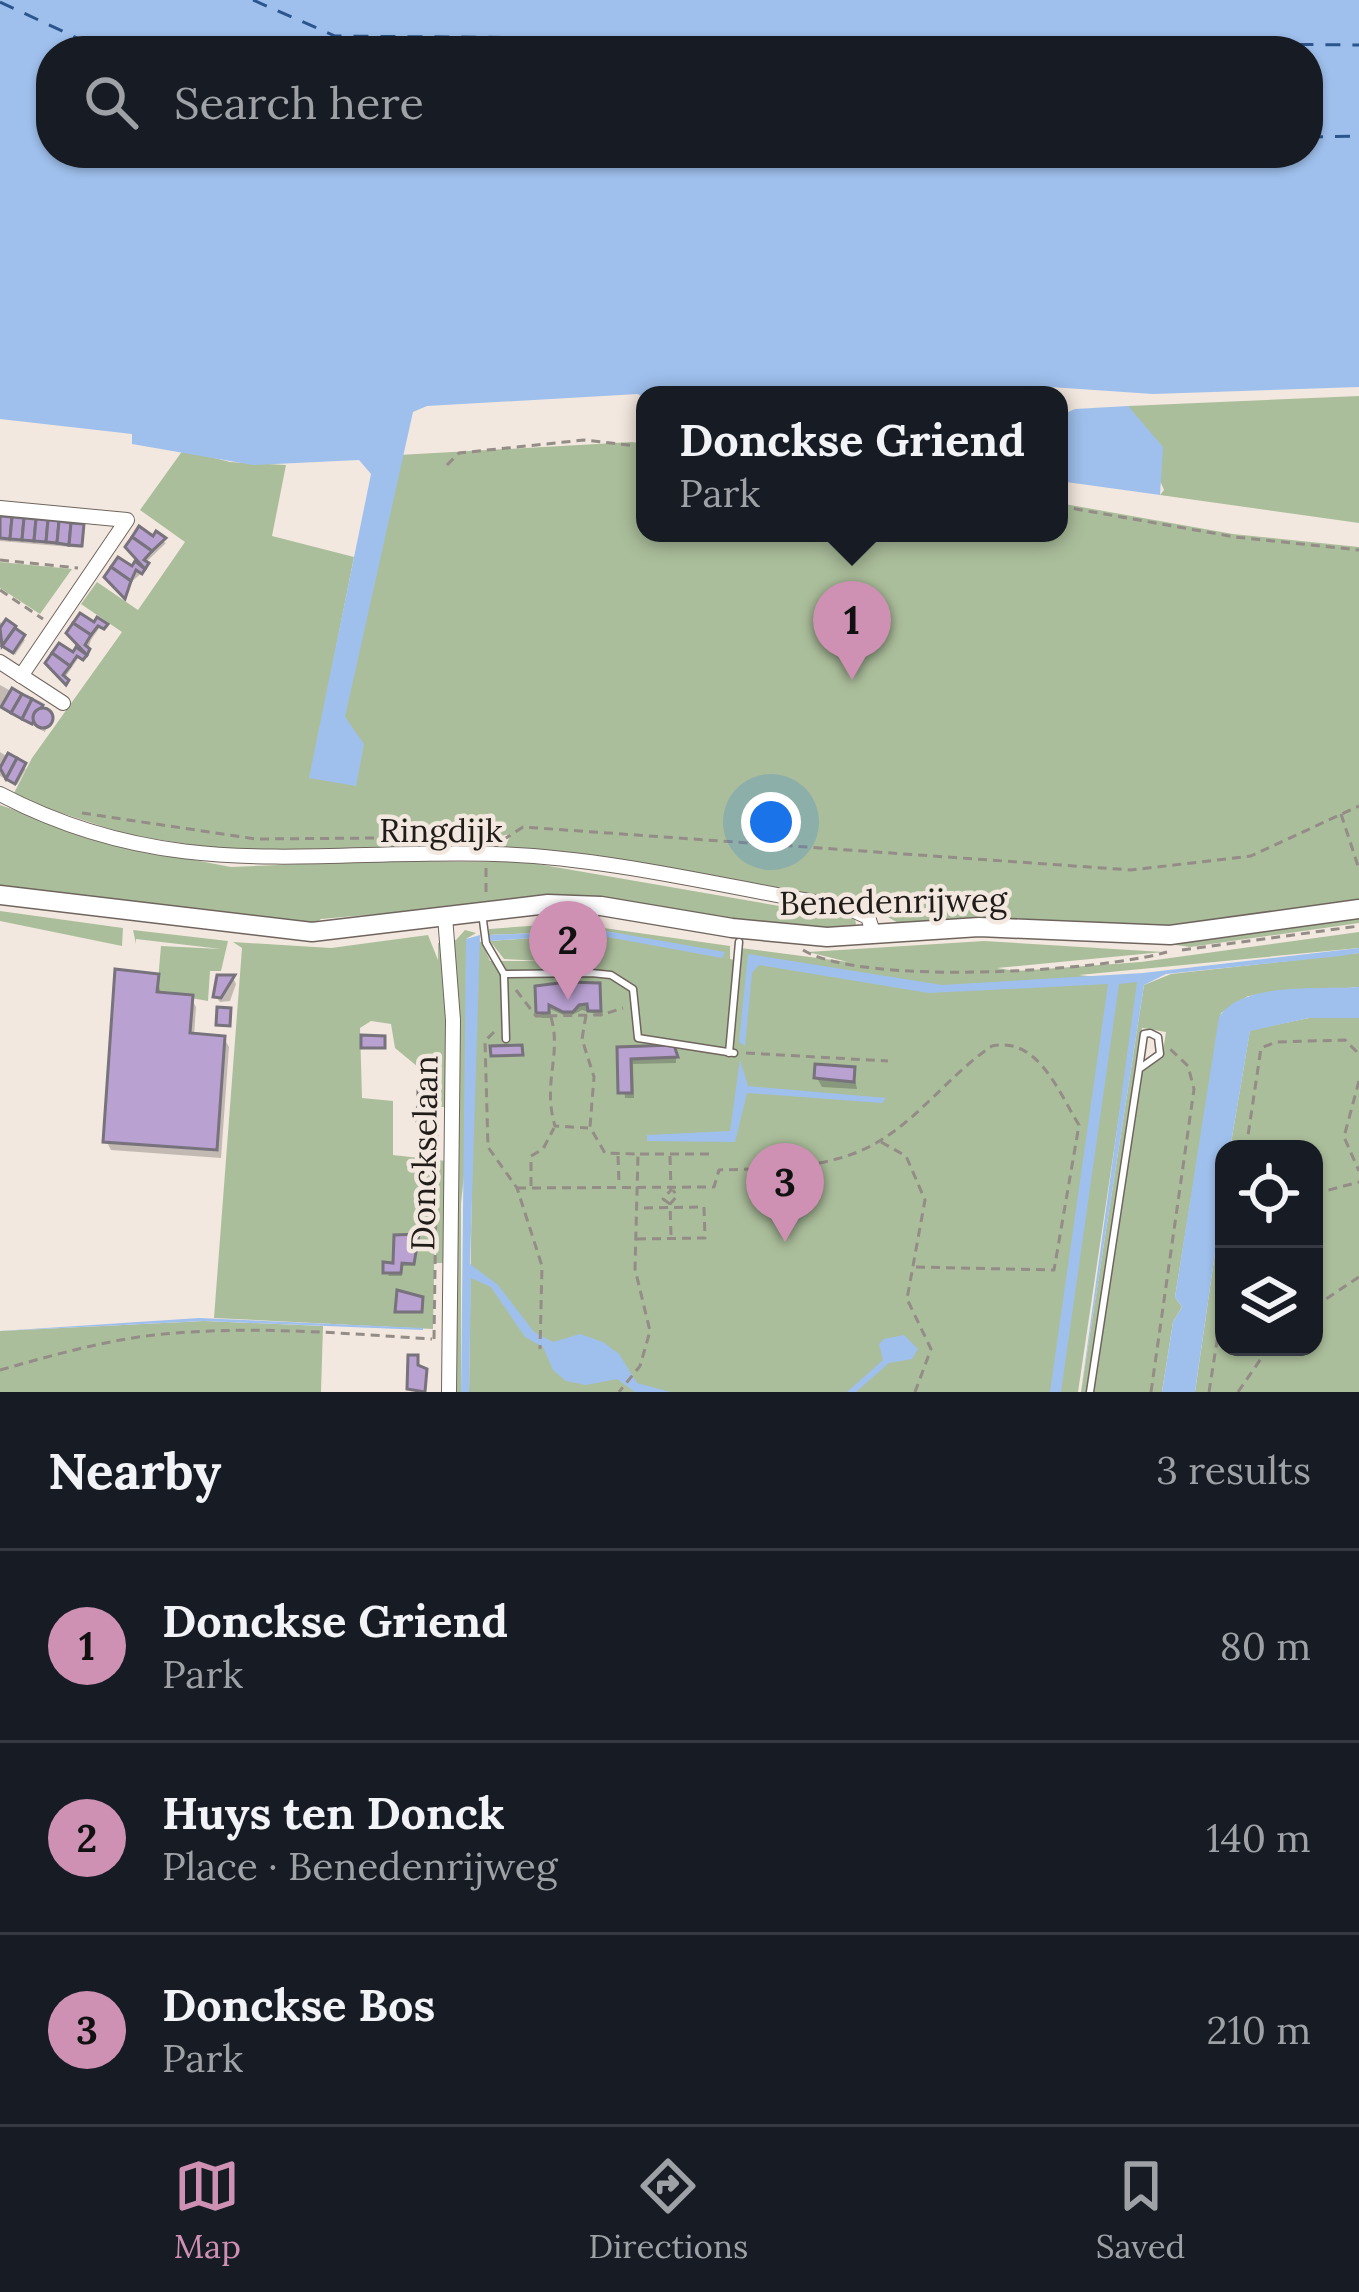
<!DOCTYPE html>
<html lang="en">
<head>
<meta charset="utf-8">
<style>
  body { margin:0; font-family:Lora,serif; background:#242831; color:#f1f3f6 }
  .controls { position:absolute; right:36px; bottom:36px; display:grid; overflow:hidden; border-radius:24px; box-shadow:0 3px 9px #0004 }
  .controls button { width:108px; height:108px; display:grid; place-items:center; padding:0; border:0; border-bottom:3px solid #363941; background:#171b24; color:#f1f3f6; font:60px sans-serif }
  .you { position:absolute; left:771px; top:822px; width:42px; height:42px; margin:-30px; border:9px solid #fff; border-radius:50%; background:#1a73e8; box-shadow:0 0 0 18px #1a73e833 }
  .badge { display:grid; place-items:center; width:78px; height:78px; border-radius:50%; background:#ce91b4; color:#111; font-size:39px; font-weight:700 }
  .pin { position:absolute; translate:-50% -99px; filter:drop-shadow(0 3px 6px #0008) }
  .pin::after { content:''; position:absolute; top:63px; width:42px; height:36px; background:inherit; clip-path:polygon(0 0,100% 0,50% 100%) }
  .popup { position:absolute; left:636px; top:386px; width:432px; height:156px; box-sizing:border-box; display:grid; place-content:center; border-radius:24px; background:#171b24; filter:drop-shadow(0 3px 9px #0005); font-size:39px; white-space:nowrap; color:#9ea1a6 }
  .popup b { font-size:45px; color:#f1f3f6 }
  .popup::after { content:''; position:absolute; left:50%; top:100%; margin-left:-24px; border:24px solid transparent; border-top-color:#171b24 }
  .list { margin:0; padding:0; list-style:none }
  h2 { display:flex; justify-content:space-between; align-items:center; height:156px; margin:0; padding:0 48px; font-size:51px }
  h2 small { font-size:39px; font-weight:400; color:#9ea1a6 }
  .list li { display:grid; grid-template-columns:78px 1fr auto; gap:36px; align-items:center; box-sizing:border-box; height:192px; padding:0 48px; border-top:3px solid #363941 }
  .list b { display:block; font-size:45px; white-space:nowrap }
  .list p { margin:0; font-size:39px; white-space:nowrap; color:#9ea1a6 }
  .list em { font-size:39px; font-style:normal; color:#9ea1a6 }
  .icon { flex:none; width:66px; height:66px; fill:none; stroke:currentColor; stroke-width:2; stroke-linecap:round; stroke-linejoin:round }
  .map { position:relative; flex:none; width:1359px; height:1392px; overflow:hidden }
  .search { position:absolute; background:#171b24; box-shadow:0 3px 9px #0004; left:36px; right:36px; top:36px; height:132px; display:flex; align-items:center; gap:30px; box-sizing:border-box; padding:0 42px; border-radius:48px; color:#9ea1a6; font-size:45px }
  .sheet { height:732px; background:#171b24 }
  nav { display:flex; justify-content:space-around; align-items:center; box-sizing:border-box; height:168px; border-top:3px solid #363941; background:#171b24; font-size:33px; color:#9ea1a6 }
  nav a { display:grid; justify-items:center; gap:6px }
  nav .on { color:#ce91b4 }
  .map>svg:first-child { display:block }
  .green { fill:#abbe9b }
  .water { fill:#9fc0ed; fill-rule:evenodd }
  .shadow { fill:#0003 }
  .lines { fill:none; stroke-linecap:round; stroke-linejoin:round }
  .ferry { stroke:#2b558d; stroke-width:3; stroke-dasharray:15 12; stroke-linecap:butt }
  .building { fill:#b9a1d2; stroke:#77727c; stroke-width:3 }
  .lane-casing { stroke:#6f655e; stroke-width:9 }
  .street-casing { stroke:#6f655e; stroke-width:16 }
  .secondary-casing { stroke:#6f655e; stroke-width:21 }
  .path { stroke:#948c86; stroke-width:3; stroke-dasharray:9 6; stroke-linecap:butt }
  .lane { stroke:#fff; stroke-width:6 }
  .street { stroke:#fff; stroke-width:14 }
  .secondary { stroke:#fff; stroke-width:18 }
  .labels { text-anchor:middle; stroke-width:9; stroke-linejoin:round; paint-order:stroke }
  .street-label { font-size:33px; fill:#201c19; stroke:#f3e8df }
</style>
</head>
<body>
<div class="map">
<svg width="1359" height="1392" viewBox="0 0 1359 1392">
  <rect width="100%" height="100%" fill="#f3e8df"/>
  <g class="green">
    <path d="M 1359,396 L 1359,523 L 1160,495 L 1164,490 L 1128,406 Z"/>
    <path d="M 632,442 L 645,444 L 645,533 L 1059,533 L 1059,503 L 1233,534 L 1359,547 L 1359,903 L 1175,930 L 905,927 L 874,909 L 848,903 L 505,847 L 511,834 L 453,845 L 233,851 L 129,835 L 12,797 L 32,758 L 122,632 L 81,604 L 97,582 L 138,610 L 185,542 L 140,510 L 183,450 L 230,462 L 286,465 L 272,536 L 354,557 L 310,779 L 399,455 Z"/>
    <path d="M 0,562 L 72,569 L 40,614 L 0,588 Z"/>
    <path d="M 0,805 L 120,846 L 231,867 L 371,861 L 526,862 L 855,919 L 856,924 L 852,931 L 782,931 L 590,896 L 321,919 L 311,926 L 0,890 Z"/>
    <path d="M 0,911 L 123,928 L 122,946 L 0,921 Z"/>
    <path d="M 1359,916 L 1359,923 L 1190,947 L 1176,945 L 1175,940 Z"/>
    <path d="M 569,923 L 730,946 L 730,959 L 740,961 L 741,948 L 848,962 L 808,952 L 984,941 L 1163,952 L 997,968 L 1016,971 L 1141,962 L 1359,932 L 1359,948 L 1079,975 L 1139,982 L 1078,1392 L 469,1392 L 473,1094 L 461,1203 L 461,1392 L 454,1392 L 447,1107 L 439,1107 L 439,1086 L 427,1084 L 418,1067 L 395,1048 L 391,1024 L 371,1021 L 360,1028 L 362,1098 L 393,1101 L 393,1155 L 446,1161 L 445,1263 L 436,1263 L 436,1160 L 433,1329 L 214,1318 L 242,948 L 233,942 L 331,948 L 428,935 L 438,960 L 438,943 L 456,940 L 465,930 L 476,933 L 466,939 L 482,942 L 490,961 L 542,961 L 504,959 L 490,941 L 591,934 L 725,956 L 600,930 L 489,935 L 489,929 Z"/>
    <path d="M 133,930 L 228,941 L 221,971 L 210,971 L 208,1001 L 157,992 L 161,946 L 221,949 L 136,939 L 136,944 Z"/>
    <path d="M 1359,953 L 1359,987 L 1248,996 L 1221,1013 L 1175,1297 L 1182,1307 L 1173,1322 L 1162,1392 L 1093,1392 L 1141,1073 L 1162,1058 L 1166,1032 L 1142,1028 L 1088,1392 L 1081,1392 L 1144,985 L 1171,974 Z"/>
    <path d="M 1309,1018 L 1359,1018 L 1359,1392 L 1195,1392 L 1224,1190 L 1224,1347 L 1314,1347 L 1314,1149 L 1230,1149 L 1250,1030 Z"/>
    <path d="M 204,1321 L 323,1326 L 321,1392 L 0,1392 L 0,1331 Z"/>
  </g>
  <g class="water">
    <path d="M 0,0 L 1359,0 L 1359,387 L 1153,394 L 1050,387 L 1038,395 L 645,399 L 638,394 L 427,406 L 413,412 L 345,717 L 364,744 L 356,786 L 309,778 L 371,474 L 359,460 L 253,465 L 132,444 L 132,434 L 0,419 ZM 51,51 L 1308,51 L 1308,153 L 51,153 Z"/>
    <path d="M 1128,406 L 1163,447 L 1160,495 L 1059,481 L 1059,416 L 1075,409 Z"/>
    <path d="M 600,930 L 725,952 L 722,958 L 591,934 L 490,941 L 489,935 Z"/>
    <path d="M 480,935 L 470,1264 L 498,1285 L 534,1332 L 553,1342 L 580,1334 L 603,1342 L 619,1354 L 637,1383 L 670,1392 L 635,1392 L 617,1379 L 586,1385 L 566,1381 L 553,1370 L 543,1347 L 525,1337 L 491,1287 L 471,1278 L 469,1392 L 461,1392 L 466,939 Z"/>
    <path d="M 1359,948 L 1359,953 L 1340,956 L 1166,974 L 1144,985 L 1081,1392 L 1137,982 L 1119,984 L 1061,1392 L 1050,1392 L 1108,984 L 929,993 L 759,965 L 752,973 L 745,1046 L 739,1042 L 748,954 L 942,985 L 1143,973 Z"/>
    <path d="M 1359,987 L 1359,1018 L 1309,1018 L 1250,1031 L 1230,1149 L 1224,1149 L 1224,1190 L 1195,1392 L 1162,1392 L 1173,1322 L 1182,1307 L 1175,1297 L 1219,1017 C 1243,981 1320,990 1359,987 Z"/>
    <path d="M 740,1060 L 748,1086 L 886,1098 L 882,1103 L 747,1093 L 735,1142 L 647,1141 L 647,1135 L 730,1131 Z"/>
    <path d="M 199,1318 L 423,1328 L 423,1330 L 204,1321 L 0,1331 Z"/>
    <path d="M 904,1335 L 918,1349 L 912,1359 L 889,1363 L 856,1392 L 847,1392 L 883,1360 L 879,1344 L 884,1339 Z"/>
  </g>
  <g class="shadow">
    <path d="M 0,519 L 82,526 L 82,548 L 0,541 Z"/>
    <path d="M 140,530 L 166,543 L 144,564 L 148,568 L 130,583 L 126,599 L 109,581 L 133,571 L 141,558 Z"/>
    <path d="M 81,616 L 107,630 L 100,627 L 91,640 L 84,661 L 79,657 L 64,679 L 68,686 L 51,667 L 60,647 L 76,658 L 82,644 Z"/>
    <path d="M 0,622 L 25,640 L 15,655 L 0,645 Z"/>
    <path d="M 0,685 L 51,713 L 45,732 L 0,707 Z"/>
    <path d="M 0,752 L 26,769 L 17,785 L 0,776 Z"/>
    <path d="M 157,976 L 161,996 L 191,998 L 196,1007 L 194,1036 L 224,1038 L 229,1047 L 221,1158 L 111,1150 L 106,1141 Z"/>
    <path d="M 219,978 L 233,978 L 236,984 L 230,1001 L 220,1002 L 216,997 Z"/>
    <path d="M 598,986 L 603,1016 L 582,1010 L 568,1017 L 550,1009 L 551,1018 L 542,1018 L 539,1012 L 538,989 Z"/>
    <path d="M 620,1050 L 676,1054 L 676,1063 L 633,1064 L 634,1098 L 625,1098 Z"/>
    <path d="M 853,1070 L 857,1089 L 822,1087 L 817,1078 Z"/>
    <path d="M 427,1094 L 431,1100 L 431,1127 L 420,1120 Z"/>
    <path d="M 418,1237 L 415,1266 L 402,1266 L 402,1276 L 388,1276 Z"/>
  </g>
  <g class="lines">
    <g class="ferry">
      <path d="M 253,0 L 335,36 L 1359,45"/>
      <path d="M 0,2 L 105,51"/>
      <path d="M 1308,137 L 1359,136"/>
    </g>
  </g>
  <g class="building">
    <path d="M 0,516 L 12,517 L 10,539 L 0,538 Z"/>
    <path d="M 12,517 L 24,518 L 22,540 L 10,539 Z"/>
    <path d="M 24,518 L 36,519 L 34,541 L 22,540 Z"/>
    <path d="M 36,519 L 48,520 L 46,542 L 34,541 Z"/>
    <path d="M 48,520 L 59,521 L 57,543 L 46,542 Z"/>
    <path d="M 59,521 L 71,523 L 69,545 L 57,543 Z"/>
    <path d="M 71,523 L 84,524 L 82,546 L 69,545 Z"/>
    <path d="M 139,526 L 153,536 L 156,531 L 166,538 L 152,551 L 132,537 Z"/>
    <path d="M 132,537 L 152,551 L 144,560 L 149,563 L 145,569 L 125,547 Z"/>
    <path d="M 118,557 L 132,566 L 135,561 L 145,569 L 142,574 L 136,570 L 131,581 L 111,567 Z"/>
    <path d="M 111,567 L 131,581 L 125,599 L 104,577 Z"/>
    <path d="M 80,613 L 94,622 L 97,617 L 108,624 L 104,629 L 98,626 L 91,635 L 73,623 Z"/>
    <path d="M 6,619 L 16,626 L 2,646 L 0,628 Z"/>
    <path d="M 73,623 L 91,635 L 85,645 L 90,649 L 87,655 L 66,633 Z"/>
    <path d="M 15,628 L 25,635 L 13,653 L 2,646 Z"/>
    <path d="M 59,643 L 73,652 L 76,647 L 87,655 L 83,660 L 77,656 L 70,666 L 52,653 Z"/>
    <path d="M 52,653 L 70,666 L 63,675 L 69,680 L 66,685 L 45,663 Z"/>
    <path d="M 12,688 L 22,694 L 11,713 L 1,707 Z"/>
    <path d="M 22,694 L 32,699 L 22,719 L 11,713 Z"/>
    <path d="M 32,699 L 43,705 L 32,724 L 22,719 Z"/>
    <circle cx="43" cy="718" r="10"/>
    <path d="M 8,753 L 17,758 L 6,779 L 0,768 Z"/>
    <path d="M 17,758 L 26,763 L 15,784 L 6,779 Z"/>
    <path d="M 115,969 L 159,974 L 157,992 L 193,995 L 190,1033 L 225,1036 L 217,1150 L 103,1142 Z"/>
    <path d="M 217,975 L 235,975 L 221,998 L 213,997 Z"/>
    <path d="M 567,982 L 600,983 L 601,1011 L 588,1011 L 587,1004 L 579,1005 L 573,1012 L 563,1012 L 549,1005 L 549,1013 L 536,1013 L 535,986 Z"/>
    <path d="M 217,1007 L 231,1008 L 230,1026 L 216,1025 Z"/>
    <path d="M 361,1035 L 385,1036 L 385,1048 L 361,1048 Z"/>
    <path d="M 522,1045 L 523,1055 L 491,1056 L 490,1046 Z"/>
    <path d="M 674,1045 L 678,1057 L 631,1059 L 632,1093 L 618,1093 L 617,1047 Z"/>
    <path d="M 815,1064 L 855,1067 L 854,1082 L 814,1078 Z"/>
    <path d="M 418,1091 L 429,1091 L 429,1121 L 417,1121 Z"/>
    <path d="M 419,1234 L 414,1264 L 402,1263 L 401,1273 L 383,1273 L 383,1262 L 393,1263 L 394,1235 Z"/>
    <path d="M 397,1290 L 423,1297 L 422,1312 L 395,1312 Z"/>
    <path d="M 408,1355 L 418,1355 L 418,1365 L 427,1369 L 425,1392 L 407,1389 Z"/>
  </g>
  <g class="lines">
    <defs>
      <g id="lane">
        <path d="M 482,913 L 486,943 L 504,974 L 591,973 L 611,975 L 633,989 L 638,1038 L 734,1053"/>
        <path d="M 504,974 L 506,1039"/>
        <path d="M 729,1053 L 739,942"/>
        <path d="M 1090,1392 L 1139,1069 L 1144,1034 L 1150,1033 L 1158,1037 L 1160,1054 L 1139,1069"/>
      </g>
      <g id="street">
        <path d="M 0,508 L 127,520 L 21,676"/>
        <path d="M 0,662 L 63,703"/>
        <path d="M 0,794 C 171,884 313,849 494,854 C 609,857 734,889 848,908 L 868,917 L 874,935"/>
        <path d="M 445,916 L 453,1020 L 449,1392"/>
      </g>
      <path id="secondary" d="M 0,895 L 312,932 L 548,904 L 601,906 L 732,928 L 827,937 L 979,927 L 1170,935 L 1359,909"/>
    </defs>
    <use href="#lane" class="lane-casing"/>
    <use href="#street" class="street-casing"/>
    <use href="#secondary" class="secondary-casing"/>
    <g class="path">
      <path d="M 447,465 L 459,453 L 584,440 L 645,447"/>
      <path d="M 1059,506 L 1235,537 L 1359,550"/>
      <path d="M 0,560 L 78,568"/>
      <path d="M 0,590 L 43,619"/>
      <path d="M 82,813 L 256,839 L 503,837"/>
      <path d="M 1341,814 L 1359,869"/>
      <path d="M 503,840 L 523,827 L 1131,870 L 1251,856 L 1359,806"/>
      <path d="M 486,868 L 486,894"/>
      <path d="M 803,950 C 863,986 1097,972 1167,952"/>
      <path d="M 1182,950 L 1359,926"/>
      <path d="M 516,990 L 536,1016 L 601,1015 L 623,1008"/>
      <path d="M 586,1015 L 582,1039 L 594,1077 L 590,1127 L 605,1153 L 638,1154 L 635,1269 L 650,1331 L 640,1366 L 619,1392"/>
      <path d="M 551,1017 C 562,1056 542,1082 555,1126 L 588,1128"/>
      <path d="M 494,1032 L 485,1041 L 488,1147 L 517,1188 L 542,1266 L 540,1349"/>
      <path d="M 746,1053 L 888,1061"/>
      <path d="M 1359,1081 L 1344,1137 L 1359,1171"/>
      <path d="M 881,1142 L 906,1156 L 925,1200 L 907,1299 L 931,1349 L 915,1392"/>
      <path d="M 1246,1149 L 1261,1048 L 1276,1042 L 1345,1040 L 1359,1054"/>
      <path d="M 640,1154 L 711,1154"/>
      <path d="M 618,1156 L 619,1183"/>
      <path d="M 670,1156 L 671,1190 L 663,1199 L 670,1204"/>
      <path d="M 531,1186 L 531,1156 L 543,1149 L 554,1128"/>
      <path d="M 517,1188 L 714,1187 L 719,1170 C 770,1168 830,1170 876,1143 C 920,1118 950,1074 992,1046 C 1038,1036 1059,1093 1079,1125 L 1054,1270 L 914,1267"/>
      <path d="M 1314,1194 L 1359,1182"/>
      <path d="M 671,1235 L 670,1204 L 677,1196 L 673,1190"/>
      <path d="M 637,1239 L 705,1238 L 704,1207 L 639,1208"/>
      <path d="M 1314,1307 L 1359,1277"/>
      <path d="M 434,1339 L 438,1060"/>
      <path d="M 0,1370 C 50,1356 102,1341 154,1335 C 247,1325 340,1333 432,1339"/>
      <path d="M 1151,1392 L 1194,1089 L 1188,1066 L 1168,1047"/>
      <path d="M 1209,1392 L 1224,1296"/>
      <path d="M 1238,1392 L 1269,1347"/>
    </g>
    <use href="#lane" class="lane"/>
    <use href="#street" class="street"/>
    <use href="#secondary" class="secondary"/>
  </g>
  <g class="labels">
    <g class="street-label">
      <text x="441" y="842">Ringdijk</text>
      <text transform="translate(893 901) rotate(-1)" y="12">Benedenrijweg</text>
      <text transform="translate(424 1153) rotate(-89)" y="12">Donckselaan</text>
    </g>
  </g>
</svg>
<div class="controls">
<button><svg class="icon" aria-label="locate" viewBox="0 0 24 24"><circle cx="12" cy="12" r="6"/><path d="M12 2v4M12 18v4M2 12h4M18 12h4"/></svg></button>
<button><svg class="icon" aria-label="layers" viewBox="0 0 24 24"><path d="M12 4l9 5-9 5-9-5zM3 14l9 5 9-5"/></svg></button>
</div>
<div class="you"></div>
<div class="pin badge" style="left:852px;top:680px">1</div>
<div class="popup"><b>Donckse Griend</b>Park</div>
<div class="pin badge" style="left:568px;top:1000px">2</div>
<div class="pin badge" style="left:785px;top:1242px">3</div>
<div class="search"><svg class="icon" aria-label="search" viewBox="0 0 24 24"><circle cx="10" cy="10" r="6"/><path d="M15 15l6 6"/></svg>Search here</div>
</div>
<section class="sheet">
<h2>Nearby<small>3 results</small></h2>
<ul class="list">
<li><span class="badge">1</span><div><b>Donckse Griend</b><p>Park</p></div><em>80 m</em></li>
<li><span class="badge">2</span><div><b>Huys ten Donck</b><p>Place · Benedenrijweg</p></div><em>140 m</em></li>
<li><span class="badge">3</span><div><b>Donckse Bos</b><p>Park</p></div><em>210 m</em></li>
</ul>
</section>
<nav>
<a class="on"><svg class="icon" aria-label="map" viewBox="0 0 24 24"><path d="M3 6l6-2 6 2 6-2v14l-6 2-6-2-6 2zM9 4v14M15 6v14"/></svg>Map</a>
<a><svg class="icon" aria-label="directions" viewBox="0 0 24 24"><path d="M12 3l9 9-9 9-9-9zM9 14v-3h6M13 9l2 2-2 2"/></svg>Directions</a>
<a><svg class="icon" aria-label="saved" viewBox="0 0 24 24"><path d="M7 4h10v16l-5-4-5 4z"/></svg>Saved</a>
</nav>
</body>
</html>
